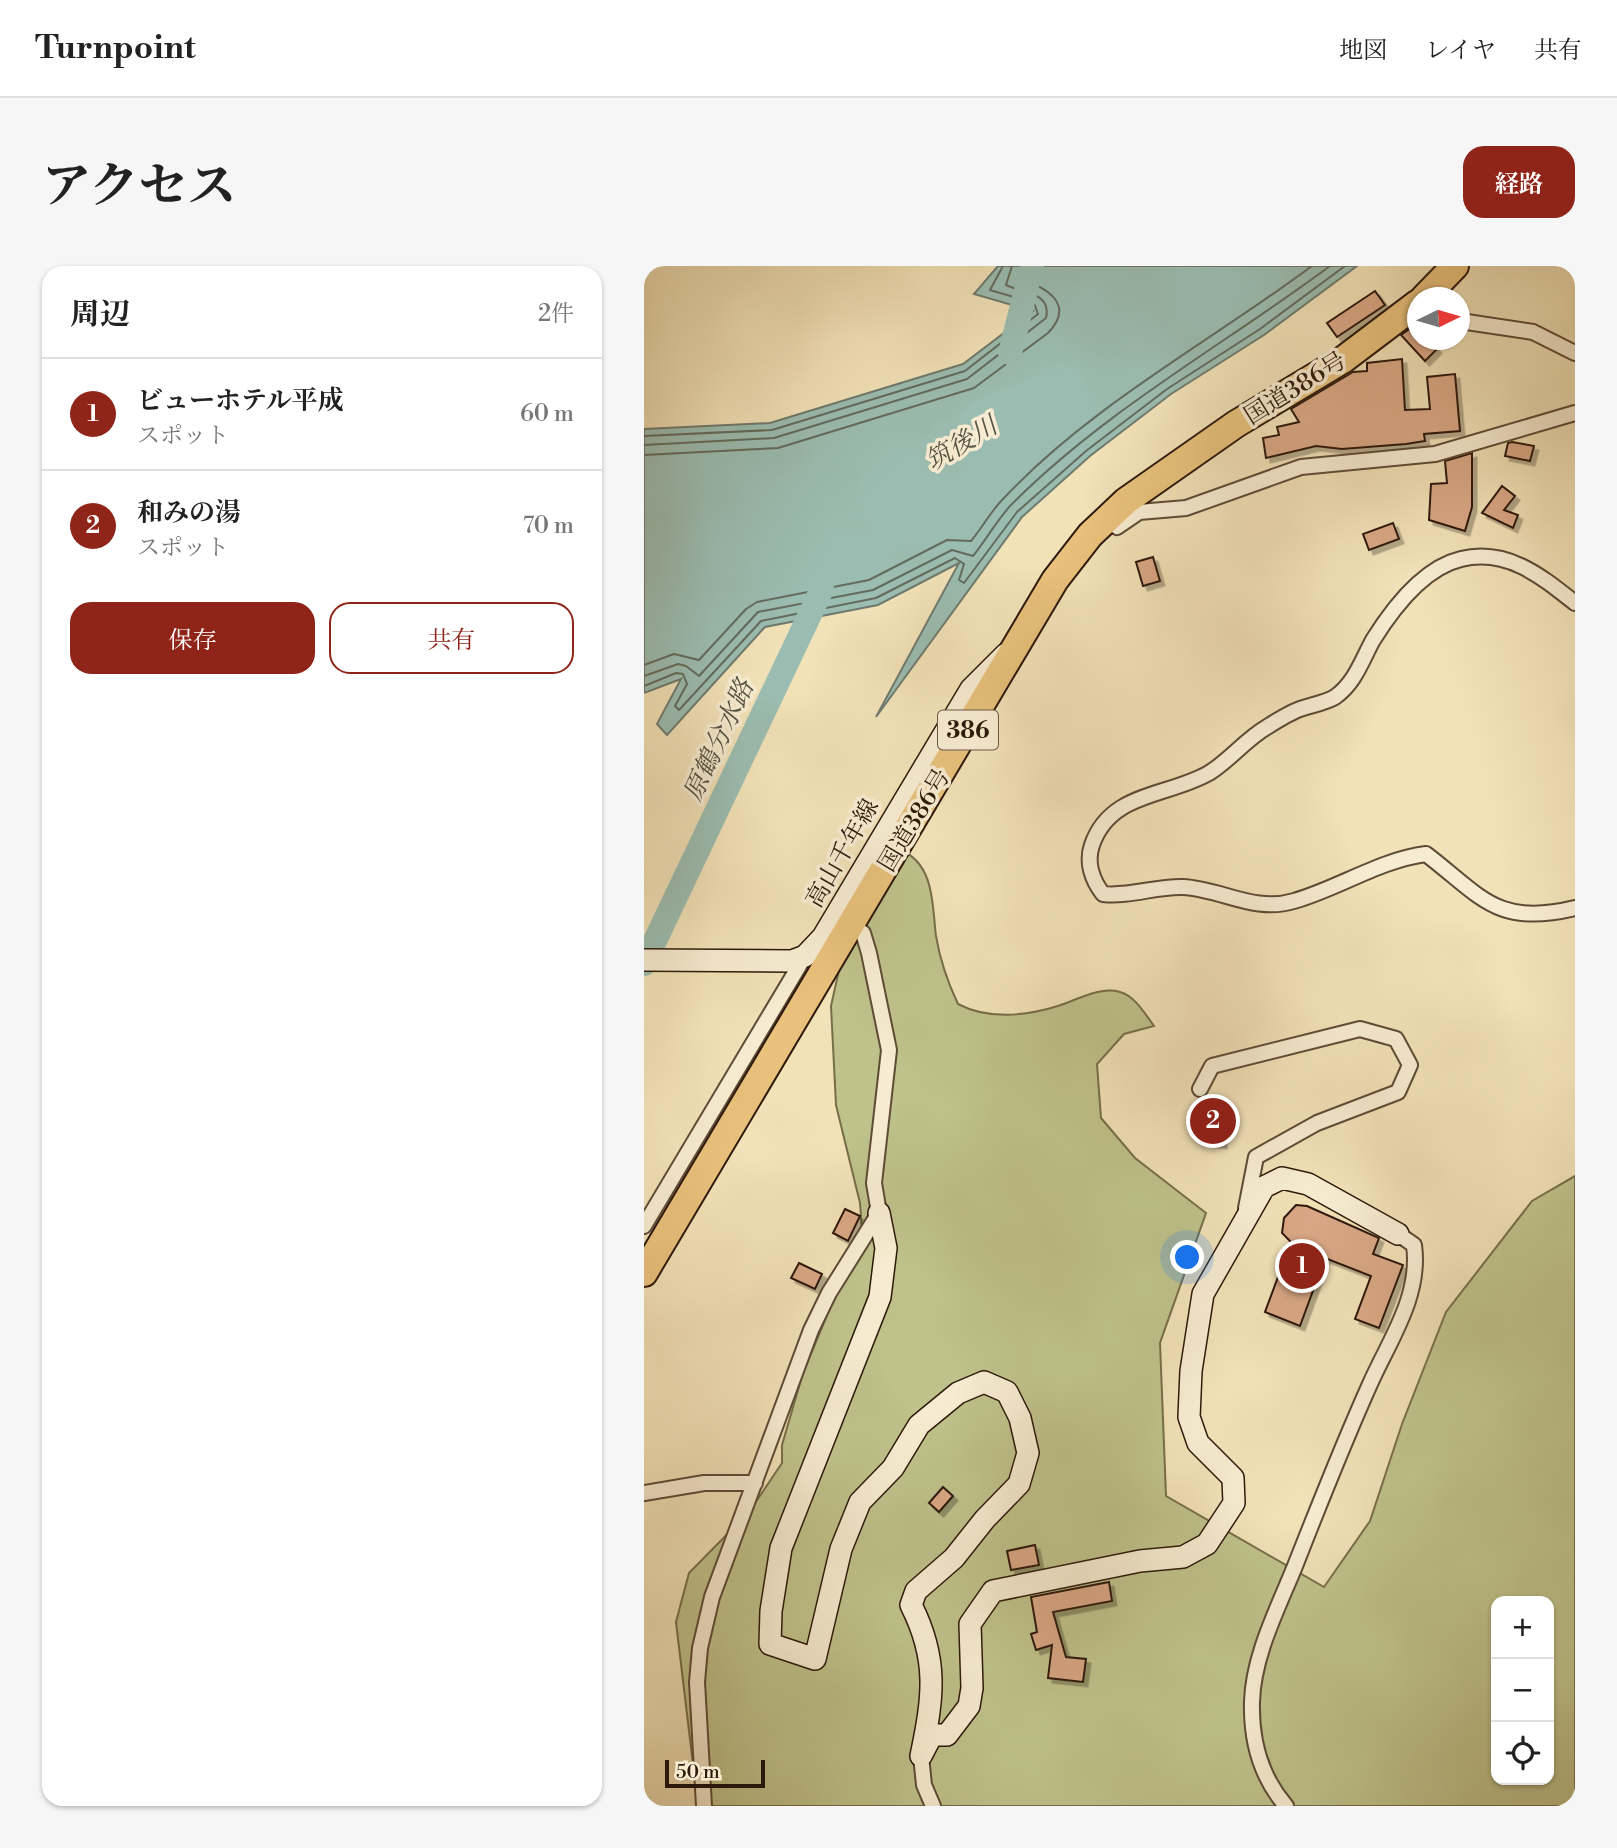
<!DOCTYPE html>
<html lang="ja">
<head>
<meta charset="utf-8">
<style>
  body { margin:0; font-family:"Libre Bodoni","Noto Serif JP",serif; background:#f6f6f6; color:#222 }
  .controls { position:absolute; right:21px; bottom:21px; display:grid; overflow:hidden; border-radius:14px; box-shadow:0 2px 5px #0004 }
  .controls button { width:63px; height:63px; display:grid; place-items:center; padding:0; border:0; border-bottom:2px solid #e0e0e0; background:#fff; color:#222; font:35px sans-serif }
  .compass { position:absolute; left:763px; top:21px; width:63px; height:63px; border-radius:50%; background:#fff; box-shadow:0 2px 5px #0004; rotate:85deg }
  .scale { position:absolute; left:21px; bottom:18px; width:100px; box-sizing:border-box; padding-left:7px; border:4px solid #2d190a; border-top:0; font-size:19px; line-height:24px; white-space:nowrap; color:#2d190a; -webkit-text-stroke:5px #f7ecd1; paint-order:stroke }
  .you { position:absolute; left:544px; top:992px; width:24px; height:24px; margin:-18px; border:5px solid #fff; border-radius:50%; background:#1a73e8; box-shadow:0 0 0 10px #1a73e833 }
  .badge { display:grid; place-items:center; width:46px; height:46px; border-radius:50%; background:#8f2418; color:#fff; font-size:23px; font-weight:700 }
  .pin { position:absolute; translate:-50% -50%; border:4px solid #fff; box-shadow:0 2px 7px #0006 }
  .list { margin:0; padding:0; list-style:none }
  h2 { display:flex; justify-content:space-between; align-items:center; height:91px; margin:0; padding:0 28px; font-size:30px }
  h2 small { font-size:23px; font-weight:400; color:#767676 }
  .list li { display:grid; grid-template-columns:46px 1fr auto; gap:21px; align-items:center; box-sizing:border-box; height:112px; padding:0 28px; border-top:2px solid #e0e0e0 }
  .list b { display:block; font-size:26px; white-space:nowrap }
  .list p { margin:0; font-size:23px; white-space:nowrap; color:#767676 }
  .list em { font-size:23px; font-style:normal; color:#767676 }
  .actions { display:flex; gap:14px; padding:21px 28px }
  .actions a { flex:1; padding:16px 0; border:2px solid #8f2418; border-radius:21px; text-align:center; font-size:24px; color:#8f2418 }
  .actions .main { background:#8f2418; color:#fff }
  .icon { flex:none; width:38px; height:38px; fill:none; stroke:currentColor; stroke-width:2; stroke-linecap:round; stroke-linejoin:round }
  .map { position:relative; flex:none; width:931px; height:1540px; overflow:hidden; border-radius:21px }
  header { display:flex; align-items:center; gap:42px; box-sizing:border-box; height:98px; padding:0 35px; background:#fff; border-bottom:2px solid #e0e0e0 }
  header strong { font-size:33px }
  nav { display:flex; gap:38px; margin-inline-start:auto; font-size:24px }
  .intro { display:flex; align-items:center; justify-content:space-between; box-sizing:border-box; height:168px; padding:0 42px }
  h1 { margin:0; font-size:49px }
  .button { padding:18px 32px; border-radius:21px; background:#8f2418; color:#fff; font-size:24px; font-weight:700 }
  main { display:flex; gap:42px; padding:0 42px }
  aside { flex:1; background:#fff; border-radius:21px; box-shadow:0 2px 5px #0004 }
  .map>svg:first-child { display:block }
  .green { fill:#bfc28b; stroke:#766e4a; stroke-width:2; fill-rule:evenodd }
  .water { fill:#9bbdb1; stroke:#6f7b6e; stroke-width:2 }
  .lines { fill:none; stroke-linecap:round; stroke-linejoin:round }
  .shore { stroke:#646b5e; stroke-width:2 }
  .river { stroke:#9bbdb1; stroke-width:24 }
  .building { fill:#d9a785; stroke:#2d190a; stroke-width:2; filter:url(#shadow) }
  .street-casing { stroke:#5e4b36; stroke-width:18 }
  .secondary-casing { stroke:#2d190a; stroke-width:24 }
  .highway-casing { stroke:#2d190a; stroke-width:30 }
  .street { stroke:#f7ecd1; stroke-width:14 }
  .secondary { stroke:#f7ecd1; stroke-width:21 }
  .highway { stroke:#e9c17c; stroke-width:26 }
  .labels { text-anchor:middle; stroke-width:7; stroke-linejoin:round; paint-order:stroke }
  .shield { fill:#f7ecd1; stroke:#6a5846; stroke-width:2 }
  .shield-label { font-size:23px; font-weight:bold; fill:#2d190a }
  .street-label { font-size:24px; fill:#2d190a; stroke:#f7ecd1 }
  .water-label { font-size:26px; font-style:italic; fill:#545244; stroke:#f7ecd1 }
</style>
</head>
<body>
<header>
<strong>Turnpoint</strong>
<nav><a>地図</a><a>レイヤ</a><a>共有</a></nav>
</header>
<div class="intro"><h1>アクセス</h1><a class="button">経路</a></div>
<main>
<aside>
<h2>周辺<small>2件</small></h2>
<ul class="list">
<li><span class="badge">1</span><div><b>ビューホテル平成</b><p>スポット</p></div><em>60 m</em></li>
<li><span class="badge">2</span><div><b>和みの湯</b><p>スポット</p></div><em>70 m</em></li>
</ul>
<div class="actions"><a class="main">保存</a><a>共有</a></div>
</aside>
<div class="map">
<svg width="931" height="1540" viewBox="0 0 931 1540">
  <defs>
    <filter id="shadow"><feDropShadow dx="4.5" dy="4.5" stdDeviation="0" flood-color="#0004"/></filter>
  </defs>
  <rect width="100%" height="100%" fill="#f2e2b8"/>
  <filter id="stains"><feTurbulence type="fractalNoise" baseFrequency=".00286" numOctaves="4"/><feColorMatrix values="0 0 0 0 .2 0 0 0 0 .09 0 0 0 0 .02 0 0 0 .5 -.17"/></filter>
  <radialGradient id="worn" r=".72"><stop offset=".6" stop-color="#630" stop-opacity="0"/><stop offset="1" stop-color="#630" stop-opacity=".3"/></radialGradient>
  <path class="green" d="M 257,584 C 291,599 288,639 292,670 C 296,694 304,717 314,738 C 344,754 382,750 414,740 C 433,734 455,720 476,726 C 491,730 501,748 510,760 L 480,768 L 453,798 L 457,852 L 491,892 L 562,947 L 516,1077 L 522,1230 L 680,1321 L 726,1255 L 758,1158 L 802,1046 L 888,935 L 931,910 L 931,1540 L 54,1540 L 32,1356 L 45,1307 L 105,1246 L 138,1197 L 138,1179 L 159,1107 L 218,965 L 216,937 L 192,839 L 187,740 L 203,668 ZM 852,1335 L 905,1335 L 905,1514 L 852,1514 Z"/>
  <path class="water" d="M 354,0 L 713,0 L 620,69 L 527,128 L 446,190 L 378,251 L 232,451 L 315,297 L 234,339 L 121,361 L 23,469 L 13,458 L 37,413 L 0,427 L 0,163 L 126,157 L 319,98 L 389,45 L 330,28 Z"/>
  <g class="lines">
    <g class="shore">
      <path d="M 0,170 L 128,164 L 321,105 L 394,48 L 390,37 L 346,24 L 359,0"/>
      <path d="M 0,179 L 130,172 L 323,113 L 402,52 C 408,26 378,27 362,19 L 368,0"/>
      <path d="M 0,189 L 134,182 L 330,122 L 404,67 C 432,38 402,22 378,13 L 378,0"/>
      <path d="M 0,399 L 30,388 L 55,394 L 102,343 L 113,336 L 225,314 L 303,274 L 327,275 C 338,262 347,245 359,233 C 447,139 566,76 668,0"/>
      <path d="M 0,410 L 34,398 L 42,400 L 55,410 L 114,346 L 229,324 L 308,284 L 329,290 C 342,274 353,254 367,239 C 461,144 580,79 686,0"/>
      <path d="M 0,420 L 32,407 L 39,408 L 43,418 L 31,440 L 35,444 L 117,355 L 232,332 L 311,292 L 320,298 L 315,314 L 320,317 L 373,246 L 442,185 L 523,123 L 616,63 L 701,0"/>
    </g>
    <g class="river">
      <path d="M 366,87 L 388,0"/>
      <path d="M 0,698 L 178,323"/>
    </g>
  </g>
  <g class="building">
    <path d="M 731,25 L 741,39 L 693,71 L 683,57 Z"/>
    <path d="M 771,59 L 774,74 L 785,74 L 793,83 L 781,95 L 757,69 Z"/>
    <path d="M 758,93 L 761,144 L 786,143 L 783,111 L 811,108 L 816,165 L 780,168 L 781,175 L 762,178 L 698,183 L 672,180 L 622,192 L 619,172 L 635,169 L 633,161 L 655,156 L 647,143 L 709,106 L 723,105 L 723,97 Z"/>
    <path d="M 868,176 L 890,180 L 886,195 L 861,190 L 864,177 Z"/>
    <path d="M 828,187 L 828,241 L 821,265 L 785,254 L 787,218 L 803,217 L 801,195 Z"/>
    <path d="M 858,220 L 871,230 L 860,244 L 874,249 L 869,262 L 838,247 Z"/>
    <path d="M 749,257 L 755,273 L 725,284 L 719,268 Z"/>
    <path d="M 509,291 L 516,315 L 499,320 L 492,296 Z"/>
    <path d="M 561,831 L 583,834 L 578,878 L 554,875 Z"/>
    <path d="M 652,939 L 663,940 L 735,972 L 729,988 L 759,999 L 735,1062 L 711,1053 L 727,1010 L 681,992 L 656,1060 L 621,1046 L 647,976 L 638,967 L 640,952 Z"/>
    <path d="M 201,943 L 216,950 L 204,975 L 189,967 Z"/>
    <path d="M 155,997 L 178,1008 L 171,1023 L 147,1012 Z"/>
    <path d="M 299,1221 L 309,1230 L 295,1246 L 285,1237 Z"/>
    <path d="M 391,1279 L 395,1299 L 367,1304 L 363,1285 Z"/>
    <path d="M 465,1316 L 468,1335 L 409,1346 L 422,1391 L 442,1393 L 439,1416 L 404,1412 L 408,1379 L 392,1384 L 387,1368 L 393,1366 L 387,1331 Z"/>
  </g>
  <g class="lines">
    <defs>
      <g id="street">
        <path d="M 816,55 L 889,66 L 931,87"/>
        <path d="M 469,258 L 473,261 L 495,246 L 542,242 L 657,201 L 791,188 L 931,147"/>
        <path d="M 931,337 C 897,310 863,282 817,293 C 779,302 749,342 729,374 C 718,394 711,417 691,431 C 681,437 667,439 656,443 C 645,447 634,454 623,461 C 602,473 586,494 565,507 C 523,531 466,526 448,579 C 442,596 448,614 459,628 C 486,631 512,620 539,621 C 578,623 610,647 650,635 C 695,622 736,594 782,588 C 838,631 853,661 931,642"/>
        <path d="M 556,823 L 568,800 L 716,763 L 752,773 L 766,799 L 754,826 L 673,857 L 612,891 L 602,942"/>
        <path d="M 0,960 L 161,690"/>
        <path d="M 0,1227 L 60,1217 L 111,1217"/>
        <path d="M 277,1490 L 280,1519 L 289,1540"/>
        <path d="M 60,1540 L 53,1416 L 56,1382 L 68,1331 L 167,1064 L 185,1027 L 235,947 L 230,917 L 245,784 L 225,687 L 219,667 L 206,658"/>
        <path d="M 642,1540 C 617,1511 607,1474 608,1436 C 609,1390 634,1342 651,1300 C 675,1239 699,1178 726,1118 C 746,1073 777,1030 770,979 L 754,968"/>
      </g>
      <g id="secondary">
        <path d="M 0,694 L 148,695 L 161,690 L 179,671 L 327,423 L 362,388"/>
        <path d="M 235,947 L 242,982 L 236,1031 L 137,1282 L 127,1345 L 126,1378 L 171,1393 L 197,1283 L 216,1236 L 249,1202 L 275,1159 L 314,1127 L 340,1116 L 363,1126 L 376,1152 L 384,1187 L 375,1218 L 341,1253 L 310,1292 L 272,1325 L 267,1339 C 295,1394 289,1432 277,1490 L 288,1469 L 303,1469 L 325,1440 L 328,1422 L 326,1358 L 349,1325 L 496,1295 L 539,1291 L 563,1278 L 590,1237 L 589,1212 L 554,1177 L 545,1151 L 547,1105 L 559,1028 L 620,921 L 638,912 L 664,918 L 754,968"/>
      </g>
      <g id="highway">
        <path d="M 780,32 L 811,0"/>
        <path d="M 0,1007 L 411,314 L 446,269 L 482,235 L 592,158 L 700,93 L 774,37"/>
      </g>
    </defs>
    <use href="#street" class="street-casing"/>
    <use href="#secondary" class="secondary-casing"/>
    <use href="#highway" class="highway-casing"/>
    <use href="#street" class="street"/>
    <use href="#secondary" class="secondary"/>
    <use href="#highway" class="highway"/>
  </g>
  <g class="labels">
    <rect class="shield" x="294" y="444.5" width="60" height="39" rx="5"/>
    <g class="shield-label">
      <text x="324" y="472">386</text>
    </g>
    <g class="street-label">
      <text transform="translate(651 122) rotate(-32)" y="8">国道386号</text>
      <text transform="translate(270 554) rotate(-59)" y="8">国道386号</text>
      <text transform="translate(198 587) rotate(-60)" y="8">高山千年線</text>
    </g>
    <g class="water-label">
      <text transform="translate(317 177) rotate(-31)" y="9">筑後川</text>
      <text transform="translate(74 474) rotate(-65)" y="9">原鶴分水路</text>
    </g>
  </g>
  <rect width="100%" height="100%" filter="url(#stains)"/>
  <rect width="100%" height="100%" fill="url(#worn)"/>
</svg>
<div class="controls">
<button>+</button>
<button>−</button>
<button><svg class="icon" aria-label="locate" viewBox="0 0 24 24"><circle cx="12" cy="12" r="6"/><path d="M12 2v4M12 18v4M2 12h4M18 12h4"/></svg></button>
</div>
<svg class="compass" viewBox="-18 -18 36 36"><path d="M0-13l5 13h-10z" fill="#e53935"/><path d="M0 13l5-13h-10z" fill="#767676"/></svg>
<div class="scale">50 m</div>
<div class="you"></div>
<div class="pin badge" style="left:658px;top:1000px">1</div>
<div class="pin badge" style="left:569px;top:855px">2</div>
</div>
</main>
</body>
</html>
